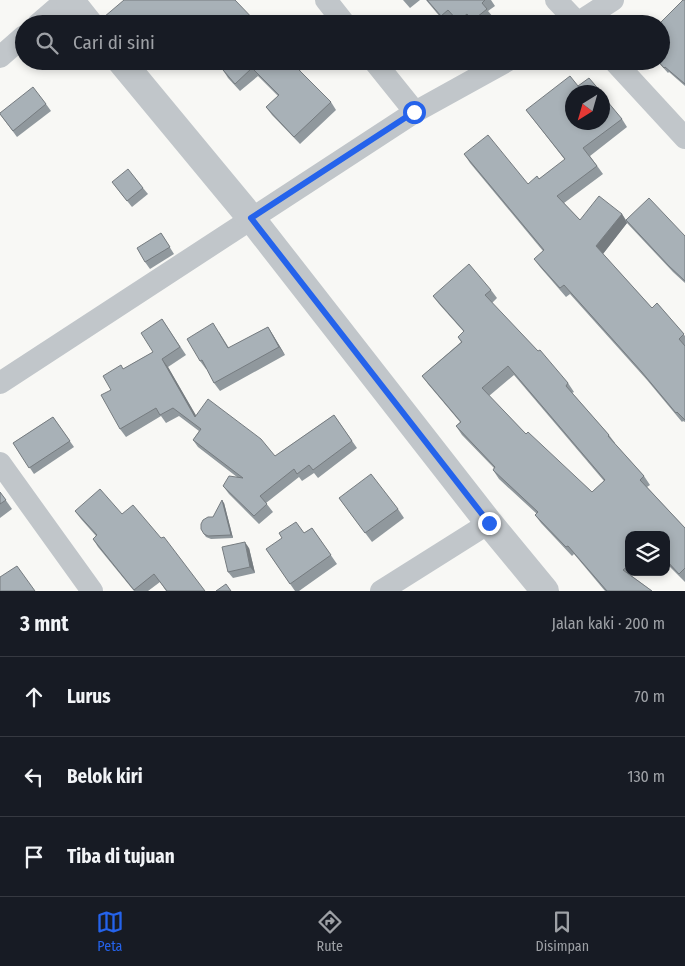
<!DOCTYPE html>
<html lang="id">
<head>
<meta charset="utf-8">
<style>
  body { margin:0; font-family:"Fira Sans Condensed",sans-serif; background:#20242c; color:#f1f3f6 }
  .controls { position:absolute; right:15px; bottom:15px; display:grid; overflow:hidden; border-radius:10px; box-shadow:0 2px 8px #0003 }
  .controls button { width:45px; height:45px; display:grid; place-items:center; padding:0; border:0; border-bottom:1px solid #363941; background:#171b24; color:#f1f3f6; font:25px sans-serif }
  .compass { position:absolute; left:565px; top:85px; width:45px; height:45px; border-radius:50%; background:#171b24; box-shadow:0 2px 8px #0003; rotate:217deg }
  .stop { position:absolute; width:15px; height:15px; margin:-11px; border:4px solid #2563eb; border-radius:50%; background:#fff }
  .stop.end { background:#2563eb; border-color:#fff; box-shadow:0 1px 5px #0008 }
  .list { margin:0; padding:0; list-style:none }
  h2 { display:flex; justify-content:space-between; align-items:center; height:65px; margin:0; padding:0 20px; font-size:21px }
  h2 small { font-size:16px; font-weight:400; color:#9ea1a6 }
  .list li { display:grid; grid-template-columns:32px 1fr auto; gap:15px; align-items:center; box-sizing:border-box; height:80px; padding:0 20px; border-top:1px solid #363941 }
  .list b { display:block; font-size:19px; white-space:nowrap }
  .list em { font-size:16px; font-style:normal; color:#9ea1a6 }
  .icon { flex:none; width:28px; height:28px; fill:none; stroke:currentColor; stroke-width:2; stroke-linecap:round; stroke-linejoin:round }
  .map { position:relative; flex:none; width:685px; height:591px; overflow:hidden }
  .search { position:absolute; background:#171b24; box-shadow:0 2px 8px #0003; left:15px; right:15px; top:15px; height:55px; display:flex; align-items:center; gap:12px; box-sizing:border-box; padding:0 18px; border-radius:28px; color:#9ea1a6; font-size:19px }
  .sheet { height:305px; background:#171b24 }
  nav { display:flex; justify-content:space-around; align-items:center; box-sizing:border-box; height:70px; border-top:1px solid #363941; background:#171b24; font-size:14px; color:#9ea1a6 }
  nav a { display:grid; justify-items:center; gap:2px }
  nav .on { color:#2563eb }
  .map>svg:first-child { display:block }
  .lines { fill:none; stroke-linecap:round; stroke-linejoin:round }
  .minor { stroke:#c1c6ca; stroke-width:22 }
  .tertiary { stroke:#c1c6ca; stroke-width:28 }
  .wall { fill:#90989d; fill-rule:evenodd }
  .shaded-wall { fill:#767c80 }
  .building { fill:#a8b1b7; stroke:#767c80; fill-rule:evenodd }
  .route { stroke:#2563eb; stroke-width:6 }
</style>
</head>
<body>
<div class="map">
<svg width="685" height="591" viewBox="0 0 685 591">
  <rect width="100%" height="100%" fill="#f8f8f5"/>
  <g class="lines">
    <g class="minor">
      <path d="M 326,0 L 345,24"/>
      <path d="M 556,0 L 579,24"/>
      <path d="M 38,24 L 66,0"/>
      <path d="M 576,24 L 613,0"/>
      <path d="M 0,57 L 24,36"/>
      <path d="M 374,61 L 415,112"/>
      <path d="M 614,61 L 685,138"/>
      <path d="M 0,383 L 415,112 L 507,61"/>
      <path d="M 0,463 L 92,591"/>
      <path d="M 381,591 L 489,523"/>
    </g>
    <g class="tertiary">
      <path d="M 70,0 L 89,24"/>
      <path d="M 121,61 L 251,218 L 489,523 L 545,591"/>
    </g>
  </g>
  <g class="wall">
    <path d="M 403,0 L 420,0 L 410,8 Z"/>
    <path d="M 426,0 L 491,0 L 495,6 L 488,11 L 493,17 L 485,24 L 473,24 L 473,23 L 472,24 L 459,24 L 455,19 L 449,24 L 446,24 Z"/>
    <path d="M 682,0 L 685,0 L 685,86 L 669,72 L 668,73 L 657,61 L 661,61 Z"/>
    <path d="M 225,61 L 296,61 L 301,69 L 300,71 L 331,102 L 336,110 L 300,144 L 272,115 L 266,107 L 278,96 L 258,76 L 240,91 L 228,78 L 223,70 L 229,65 Z"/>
    <path d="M 578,86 L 622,119 L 627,127 L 590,156 L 603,174 L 564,203 L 580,220 L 622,214 L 626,220 L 685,236 L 685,283 L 673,272 L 627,223 L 603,254 L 652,308 L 657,303 L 685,336 L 685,422 L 683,421 L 682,422 L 647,380 L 570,294 L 566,297 L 540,267 L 534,259 L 543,251 L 470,163 L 464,154 L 528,184 L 539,179 L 565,160 L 526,110 Z"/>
    <path d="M 46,104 L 51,111 L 17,137 L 0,114 Z"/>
    <path d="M 112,182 L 143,188 L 148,194 L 132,207 Z"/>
    <path d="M 161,233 L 174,254 L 150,269 L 145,262 Z"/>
    <path d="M 491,290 L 497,298 L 492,303 L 568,383 L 574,392 L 572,393 L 609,435 L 615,443 L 615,444 L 644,476 L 650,485 L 647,487 L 685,528 L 685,582 L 666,563 L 666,535 L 629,535 L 629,572 L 636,572 L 632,576 L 652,591 L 605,591 L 574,554 L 572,556 L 541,523 L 535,515 L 537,514 L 499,479 L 493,470 L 494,468 L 462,435 L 456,426 L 460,422 L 428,384 L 422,376 L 461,342 L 458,337 L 464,332 L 439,304 L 433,296 ZM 514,375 L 604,481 L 592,492 L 526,434 L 489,396 Z"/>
    <path d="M 162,319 L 186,355 L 168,367 L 196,416 L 275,456 L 334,415 L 357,448 L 318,478 L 314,473 L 302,481 L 299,477 L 266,503 L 273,512 L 259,524 L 229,494 L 223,486 L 237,477 L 198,447 L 193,440 L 199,431 L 179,416 L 166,423 L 161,416 L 126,437 L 120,429 L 111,390 L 123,369 L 153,352 Z"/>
    <path d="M 268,327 L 273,335 L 285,355 L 220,391 L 214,383 L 207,369 L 206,369 L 200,361 L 219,332 L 229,348 Z"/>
    <path d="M 53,417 L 74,447 L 34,474 L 13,443 Z"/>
    <path d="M 0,492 L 12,509 L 0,518 Z"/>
    <path d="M 339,498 L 398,509 L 404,518 L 372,542 Z"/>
    <path d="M 224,503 L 233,538 L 211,539 L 206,537 L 204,534 L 213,517 Z"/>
    <path d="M 75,511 L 122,514 L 205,591 L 166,591 L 160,582 L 148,591 L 134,591 L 98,547 L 93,539 L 96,536 L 81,519 Z"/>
    <path d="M 312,528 L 337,564 L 299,591 L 295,591 L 266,549 L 304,533 Z"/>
    <path d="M 249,548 L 255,573 L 233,578 L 228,572 Z"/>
  </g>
  <g class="shaded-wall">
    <path d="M 622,214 L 627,223 L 602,255 L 596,246 Z"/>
    <path d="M 268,327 L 273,335 L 285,355 L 279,347 Z"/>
    <path d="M 162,359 L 168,367 L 201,424 L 195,417 Z"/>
    <path d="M 222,500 L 224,503 L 233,538 L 231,535 Z"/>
    <path d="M 245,542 L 249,548 L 255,573 L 250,567 Z"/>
  </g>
  <g class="building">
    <path d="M 124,0 L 235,0 L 258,24 L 110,24 L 104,17 Z"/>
    <path d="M 427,0 L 485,0 L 482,3 L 487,9 L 472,21 L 467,14 L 458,21 L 448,10 L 441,16 Z"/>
    <path d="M 683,0 L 685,0 L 685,84 L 665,67 L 664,68 L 658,61 L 661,61 L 661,24 L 659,24 Z"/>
    <path d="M 227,61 L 296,61 L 293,64 L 331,102 L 294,137 L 266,107 L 279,95 L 252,68 L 235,84 L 223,70 L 230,64 Z"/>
    <path d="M 570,76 L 578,86 L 589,78 L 601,92 L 572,92 L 572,122 L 602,122 L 602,95 L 622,119 L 583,148 L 597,166 L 557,196 L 580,220 L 599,196 L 622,214 L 596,246 L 652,308 L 657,303 L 684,334 L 679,339 L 685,346 L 685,420 L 677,412 L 676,413 L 641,371 L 564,285 L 560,288 L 534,259 L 544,250 L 464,154 L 488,135 L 528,184 L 537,176 L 539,179 L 565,159 L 526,110 Z"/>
    <path d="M 33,87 L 46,104 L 13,131 L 0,114 L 0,113 Z"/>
    <path d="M 128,169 L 143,188 L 127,201 L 112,182 Z"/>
    <path d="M 649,198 L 685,236 L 685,281 L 669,266 L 626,220 Z"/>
    <path d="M 161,233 L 170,247 L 145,262 L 137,248 Z"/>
    <path d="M 469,264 L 491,290 L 485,295 L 538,351 L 540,350 L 568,383 L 566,386 L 609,435 L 608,436 L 644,476 L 640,480 L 685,528 L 685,568 L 679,574 L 666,560 L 666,535 L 629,535 L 629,565 L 623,570 L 652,591 L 607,591 L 568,546 L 566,547 L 535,515 L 538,512 L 493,470 L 495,467 L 456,426 L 461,422 L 422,376 L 462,342 L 458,337 L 464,331 L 433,296 ZM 508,366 L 605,480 L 592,492 L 528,432 L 526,434 L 482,388 Z"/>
    <path d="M 162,319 L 180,347 L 162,359 L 195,417 L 208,399 L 261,439 L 275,456 L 334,415 L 352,441 L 313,470 L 309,465 L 297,474 L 294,469 L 260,496 L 267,504 L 254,516 L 223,486 L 229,476 L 243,478 L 193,440 L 201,429 L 173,408 L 160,415 L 156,408 L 120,429 L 101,395 L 111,390 L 103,376 L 121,365 L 123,369 L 153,352 L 141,333 Z"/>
    <path d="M 213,323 L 228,348 L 268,327 L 279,347 L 214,383 L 202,360 L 200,361 L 187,339 Z"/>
    <path d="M 53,417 L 70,441 L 29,468 L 13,443 Z"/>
    <path d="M 371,474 L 398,509 L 365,533 L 339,498 Z"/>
    <path d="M 100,489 L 122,514 L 133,505 L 161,538 L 164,537 L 205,591 L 167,591 L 154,574 L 134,590 L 93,539 L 97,535 L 75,511 Z"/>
    <path d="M 0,492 L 6,500 L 0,504 Z"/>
    <path d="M 222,500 L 231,535 L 208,536 L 204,534 L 201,529 L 201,524 L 203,520 L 208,517 L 213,517 Z"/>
    <path d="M 296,522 L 304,533 L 312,528 L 331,555 L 290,584 L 266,549 L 282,538 L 279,533 Z"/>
    <path d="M 245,542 L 250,567 L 228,572 L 222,547 Z"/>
    <path d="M 17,566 L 35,591 L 0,591 L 0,577 Z"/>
    <path d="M 226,584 L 231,591 L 216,591 Z"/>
  </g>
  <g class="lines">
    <path class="route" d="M 414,112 L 251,218 L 489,523"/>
  </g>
</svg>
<div class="controls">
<button><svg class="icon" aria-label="layers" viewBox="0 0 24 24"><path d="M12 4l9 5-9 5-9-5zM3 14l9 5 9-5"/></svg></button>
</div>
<svg class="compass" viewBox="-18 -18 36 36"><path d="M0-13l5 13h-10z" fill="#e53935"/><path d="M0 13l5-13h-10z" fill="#9ea1a6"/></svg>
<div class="stop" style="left:414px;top:112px"></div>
<div class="stop end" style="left:489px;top:523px"></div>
<div class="search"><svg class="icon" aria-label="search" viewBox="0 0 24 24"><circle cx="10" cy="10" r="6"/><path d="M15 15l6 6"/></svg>Cari di sini</div>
</div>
<section class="sheet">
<h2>3 mnt<small>Jalan kaki · 200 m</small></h2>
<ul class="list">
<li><svg class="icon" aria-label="ahead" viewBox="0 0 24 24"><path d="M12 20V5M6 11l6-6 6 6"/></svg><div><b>Lurus</b></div><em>70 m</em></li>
<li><svg class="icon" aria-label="left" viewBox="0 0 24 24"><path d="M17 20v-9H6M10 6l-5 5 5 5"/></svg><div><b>Belok kiri</b></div><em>130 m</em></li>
<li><svg class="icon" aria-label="arrive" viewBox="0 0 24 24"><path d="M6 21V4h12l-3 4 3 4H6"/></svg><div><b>Tiba di tujuan</b></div></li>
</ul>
</section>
<nav>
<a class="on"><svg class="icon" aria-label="map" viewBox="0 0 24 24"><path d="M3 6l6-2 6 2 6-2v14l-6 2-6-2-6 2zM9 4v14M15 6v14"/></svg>Peta</a>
<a><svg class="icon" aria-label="directions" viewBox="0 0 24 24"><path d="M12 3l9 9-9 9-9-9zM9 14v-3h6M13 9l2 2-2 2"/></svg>Rute</a>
<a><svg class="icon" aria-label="saved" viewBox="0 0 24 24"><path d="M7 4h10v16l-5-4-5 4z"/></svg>Disimpan</a>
</nav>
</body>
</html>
